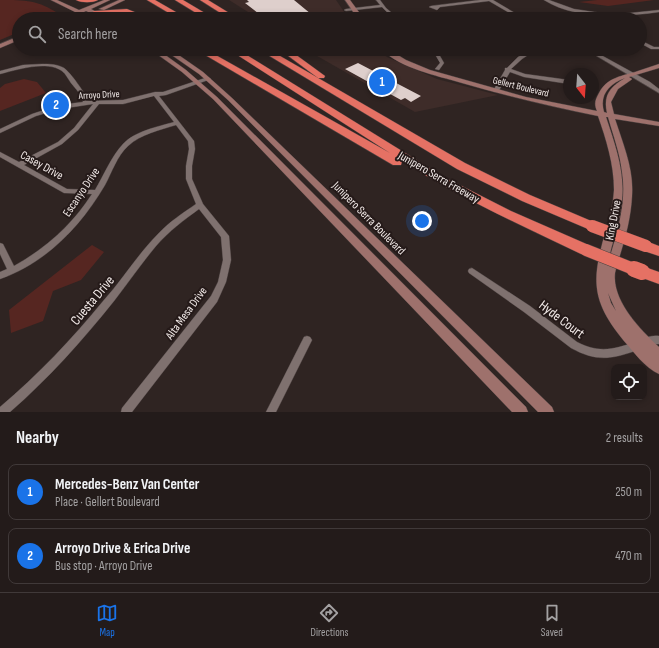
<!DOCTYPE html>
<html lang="en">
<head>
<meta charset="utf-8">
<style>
  body { margin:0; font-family:"Sofia Sans Condensed",sans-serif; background:#2b2423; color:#f1f3f6 }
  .controls { position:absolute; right:12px; bottom:12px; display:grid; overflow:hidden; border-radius:8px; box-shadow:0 2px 6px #0003 }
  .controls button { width:36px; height:36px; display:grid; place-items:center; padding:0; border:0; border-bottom:1px solid #403939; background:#231b1a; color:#f1f3f6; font:20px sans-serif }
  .compass { position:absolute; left:563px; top:68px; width:36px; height:36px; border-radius:50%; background:#231b1a; box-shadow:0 2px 6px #0003; rotate:163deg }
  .you { position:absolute; left:422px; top:221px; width:14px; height:14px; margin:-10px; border:3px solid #fff; border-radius:50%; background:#1a73e8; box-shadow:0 0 0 6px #1a73e833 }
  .badge { display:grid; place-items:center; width:26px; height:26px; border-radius:50%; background:#1a73e8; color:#fff; font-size:13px; font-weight:700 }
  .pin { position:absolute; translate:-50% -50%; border:2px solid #fff; box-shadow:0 1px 4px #0006 }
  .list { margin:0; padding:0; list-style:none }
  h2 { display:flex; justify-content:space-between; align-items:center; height:52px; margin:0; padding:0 16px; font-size:17px }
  h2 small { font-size:13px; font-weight:400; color:#a3a1a2 }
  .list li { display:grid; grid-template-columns:26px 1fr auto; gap:12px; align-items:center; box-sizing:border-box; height:56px; margin:0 8px 8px; padding:0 8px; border:1px solid #403939; border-radius:8px }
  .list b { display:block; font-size:15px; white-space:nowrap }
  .list p { margin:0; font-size:13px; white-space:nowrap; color:#a3a1a2 }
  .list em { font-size:13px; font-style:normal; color:#a3a1a2 }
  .icon { flex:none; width:22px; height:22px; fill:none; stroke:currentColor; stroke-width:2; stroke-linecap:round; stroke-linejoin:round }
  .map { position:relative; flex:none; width:659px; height:412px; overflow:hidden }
  .search { position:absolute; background:#231b1a; box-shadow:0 2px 6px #0003; left:12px; right:12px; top:12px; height:44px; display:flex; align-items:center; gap:10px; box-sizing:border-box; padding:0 14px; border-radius:22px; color:#a3a1a2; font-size:15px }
  .sheet { height:180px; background:#231b1a }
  nav { display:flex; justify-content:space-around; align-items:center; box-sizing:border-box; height:56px; border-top:1px solid #403939; background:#231b1a; font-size:11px; color:#a3a1a2 }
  nav a { display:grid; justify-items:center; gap:2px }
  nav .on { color:#1a73e8 }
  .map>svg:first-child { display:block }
  .built { fill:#3e2c29 }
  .green { fill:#562621 }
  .building { fill:#decfcc }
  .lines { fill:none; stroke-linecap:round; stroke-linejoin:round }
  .street-casing { stroke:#4c4241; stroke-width:1 }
  .secondary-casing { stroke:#4c4241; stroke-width:1 }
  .highway-casing { stroke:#4c4241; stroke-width:1 }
  .street { fill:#7f716f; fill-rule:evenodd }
  .secondary { fill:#9e716c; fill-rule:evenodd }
  .highway { fill:#e57164; fill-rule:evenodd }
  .highway-bridge-far1-casing { stroke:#4c4241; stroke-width:13; stroke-linecap:butt }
  .highway-bridge-casing { stroke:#4c4241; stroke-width:16; stroke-linecap:butt }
  .highway-bridge-far1 { stroke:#e57164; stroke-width:12 }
  .highway-bridge { stroke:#e57164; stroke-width:16 }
  .labels { text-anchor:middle; stroke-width:4; stroke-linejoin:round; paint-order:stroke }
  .far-street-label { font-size:10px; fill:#f2eae8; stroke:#251a19 }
  .street-label { font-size:12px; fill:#f2eae8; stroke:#251a19 }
  .near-street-label { font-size:14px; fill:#f2eae8; stroke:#251a19 }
</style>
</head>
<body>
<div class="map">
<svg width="659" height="412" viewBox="0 0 659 412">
  <rect width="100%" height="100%" fill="#2f2422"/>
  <g class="built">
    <path d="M 229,0 L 336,0 L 349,19 L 259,19 Z"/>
    <path d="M 305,49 L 378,49 L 387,57 L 437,79 L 498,95 L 415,112 Z"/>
  </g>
  <g class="green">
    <path d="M 0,0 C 26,0 38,0 59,14 L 48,19 L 19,19 L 19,32 L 0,40 Z"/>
    <path d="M 597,0 L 654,0 L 608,6 L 579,2 Z"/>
    <path d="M 24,79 L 37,82 L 46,93 L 0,111 L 0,88 L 5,84 Z"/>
    <path d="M 92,245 L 104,252 L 81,280 L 53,291 L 43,321 L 11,333 L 9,310 Z"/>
  </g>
  <g class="building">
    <path d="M 247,0 L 294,0 L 311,14 L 292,19 L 270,19 L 267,16 L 263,17 L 245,3 L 249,2 Z"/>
    <path d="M 358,63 L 421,96 L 411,102 L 405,98 L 401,100 L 345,69 Z"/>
  </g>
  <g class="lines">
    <defs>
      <g id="street">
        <path d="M 376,0 L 380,0 L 386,8 L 399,19 L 394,19 L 382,7 L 346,11 L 344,10 L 346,9 L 380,5 Z"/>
        <path d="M 480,0 L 493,0 L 525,19 L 520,19 L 489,1 L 440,7 L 437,10 L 429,7 L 431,6 Z"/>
        <path d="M 544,0 L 549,0 L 574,9 L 601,13 L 630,13 L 659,10 L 659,12 C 624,17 575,20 544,0 Z"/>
        <path d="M 640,40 L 654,47 L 659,47 L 659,49 L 651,49 L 640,43 Z"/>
        <path d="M 432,49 L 436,49 L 444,63 L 439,70 L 435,69 L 440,63 Z"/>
        <path d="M 532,49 L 537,49 L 522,59 L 511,69 L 525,74 L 569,80 L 569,84 L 524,77 L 510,72 L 498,92 L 494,92 L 493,91 L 505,70 L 505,68 L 507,68 L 518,57 Z"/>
        <path d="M 585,49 L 590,49 L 650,82 L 659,89 L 659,93 Z"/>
        <path d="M 42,64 C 49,64 57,64 64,68 C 70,72 86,94 88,101 L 123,100 L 155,92 L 163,92 L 208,77 L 211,79 L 166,95 L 159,96 L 194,141 L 195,149 L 192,166 L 192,179 L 203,204 L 229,236 L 231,260 L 226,282 L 217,302 L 132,412 L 121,412 L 122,408 L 211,296 L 218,282 L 223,260 L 221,237 L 199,209 C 184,220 169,231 156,246 C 141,264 128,283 114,301 C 82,341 48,379 10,412 L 0,412 L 0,407 C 38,375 72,339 104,300 C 123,279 138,254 158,234 C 169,222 183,213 196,204 L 186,179 L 186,166 L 189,149 L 188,141 L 176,125 C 160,130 141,134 128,146 C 117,156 112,172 105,185 C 81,226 46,263 0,279 L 0,272 L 7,269 L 0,254 L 0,243 L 3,244 L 14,266 C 46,248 72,225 92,194 L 64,193 L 0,157 L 0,152 L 19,162 L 58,142 L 74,128 L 93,104 L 60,109 L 36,116 L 0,133 L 0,129 L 32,114 L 59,105 L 83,102 C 81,94 76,89 71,83 C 68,79 66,74 62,71 C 47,60 16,70 0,74 L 0,71 L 23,65 ZM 154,96 L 174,122 C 157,127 135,131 123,144 C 111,157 104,175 95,190 L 67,189 L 24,165 L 62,144 L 78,130 L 99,104 L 123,104 Z"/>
        <path d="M 472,268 L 530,306 L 577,342 C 600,354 615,349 638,341 C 645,338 651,335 659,336 L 659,344 C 650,344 643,348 635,351 C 609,360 595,361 571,348 L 524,312 L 469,273 L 468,271 L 469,269 Z"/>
        <path d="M 307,336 L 310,337 L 312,340 L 276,412 L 266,412 L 304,337 Z"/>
      </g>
      <g id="secondary">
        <path d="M 51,0 L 57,0 L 79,10 L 104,0 L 110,0 L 91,9 L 110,19 L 103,19 L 86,11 L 84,12 L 97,19 L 90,19 L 79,14 L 68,19 L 60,19 L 75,12 Z"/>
        <path d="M 119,0 L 125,0 L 104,10 L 99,9 Z"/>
        <path d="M 345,0 L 350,0 L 364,19 L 358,19 Z"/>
        <path d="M 19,36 L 19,40 L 0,48 L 0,44 Z"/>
        <path d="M 150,49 L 157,49 L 186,70 L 217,97 L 526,407 L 528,412 L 512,412 L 213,99 L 182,72 Z"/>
        <path d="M 163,49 L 170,49 L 203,72 L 232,98 L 552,407 L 554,412 L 538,412 L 228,100 L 199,74 Z"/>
        <path d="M 381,49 L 388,49 L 406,60 L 430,70 L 526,97 L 597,111 C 594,104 595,100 599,93 C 607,77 623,76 638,71 C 645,69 652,66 659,64 L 659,68 L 629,77 L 632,79 L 631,80 L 618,89 L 611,102 L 614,114 L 659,122 L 659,126 L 615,119 C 623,144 634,169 632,196 C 631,216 626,236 620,255 C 619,261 616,267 615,273 C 612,301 640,329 659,347 L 659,374 C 645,368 634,352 624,341 C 593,303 591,283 604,237 C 609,222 613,206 614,190 C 614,164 606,139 598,116 C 552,107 507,96 462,83 C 435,75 402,69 381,49 ZM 625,78 C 610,87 603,95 607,113 L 604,112 C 599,95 609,84 625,78 ZM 606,117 L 608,117 C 613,135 620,153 622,172 C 627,202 617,234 608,263 C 612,242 620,222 622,200 C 625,172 615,144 606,117 ZM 608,293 L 616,311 L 611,303 Z"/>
      </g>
      <g id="highway">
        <path d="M 76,0 L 98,0 C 93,3 81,3 76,0 Z"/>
        <path d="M 147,0 L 155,0 L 188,19 L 179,19 Z"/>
        <path d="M 175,0 L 183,0 L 215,19 L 206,19 Z"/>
        <path d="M 200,0 L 208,0 L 239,19 L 230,19 Z"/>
        <path d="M 127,9 L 152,19 L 142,19 L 126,13 L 94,15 L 91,13 L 94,11 Z"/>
        <path d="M 195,49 L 205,49 L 390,153 L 228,49 L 237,49 L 444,177 L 511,211 L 591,246 L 593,250 L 591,254 L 586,255 L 581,254 C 520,225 459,197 402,161 L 401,165 L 393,165 Z"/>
        <path d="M 258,49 L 268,49 L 465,163 L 530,195 L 596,223 L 598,226 L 596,229 L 592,231 L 588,229 L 522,201 L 457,169 Z"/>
        <path d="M 279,49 L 288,49 L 325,76 L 324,78 L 318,78 Z"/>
        <path d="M 646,241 L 659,246 L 659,256 L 641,250 L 639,246 L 641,242 Z"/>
        <path d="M 642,266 L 659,272 L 659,284 L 637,276 L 635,272 L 637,268 Z"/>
      </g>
    </defs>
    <use href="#street" class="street-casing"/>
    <use href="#secondary" class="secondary-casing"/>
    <use href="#highway" class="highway-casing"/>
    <use href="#street" class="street"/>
    <use href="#secondary" class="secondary"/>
    <use href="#highway" class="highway"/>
    <defs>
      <g id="highway-bridge-far1">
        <path d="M 592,226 L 646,246"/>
        <path d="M 586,250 L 636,270"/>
      </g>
      <path id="highway-bridge" d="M 634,269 L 642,272"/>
    </defs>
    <use href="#highway-bridge-far1" class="highway-bridge-far1-casing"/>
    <use href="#highway-bridge" class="highway-bridge-casing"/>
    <use href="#highway-bridge-far1" class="highway-bridge-far1"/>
    <use href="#highway-bridge" class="highway-bridge"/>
  </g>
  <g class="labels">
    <g class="far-street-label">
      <text transform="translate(521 86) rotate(14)" y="4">Gellert Boulevard</text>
      <text transform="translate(99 94) rotate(-3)" y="4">Arroyo Drive</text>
    </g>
    <g class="street-label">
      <text transform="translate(42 165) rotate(29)" y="4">Casey Drive</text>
      <text transform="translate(439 177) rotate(30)" y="4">Junipero Serra Freeway</text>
      <text transform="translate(81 192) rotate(-56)" y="4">Escanyo Drive</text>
      <text transform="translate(369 218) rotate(45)" y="4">Junipero Serra Boulevard</text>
      <text transform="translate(613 220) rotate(-79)" y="4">King Drive</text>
      <text transform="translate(186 313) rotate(-54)" y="4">Alta Mesa Drive</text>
    </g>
    <g class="near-street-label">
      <text transform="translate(92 300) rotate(-50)" y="5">Cuesta Drive</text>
      <text transform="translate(562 319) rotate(37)" y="5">Hyde Court</text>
    </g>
  </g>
</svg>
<div class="controls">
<button><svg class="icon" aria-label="locate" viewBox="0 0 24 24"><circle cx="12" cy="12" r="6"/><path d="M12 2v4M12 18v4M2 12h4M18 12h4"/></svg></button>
</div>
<svg class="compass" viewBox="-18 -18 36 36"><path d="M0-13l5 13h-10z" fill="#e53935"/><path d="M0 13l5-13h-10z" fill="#a3a1a2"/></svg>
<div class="you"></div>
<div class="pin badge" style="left:382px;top:82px">1</div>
<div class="pin badge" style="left:56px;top:105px">2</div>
<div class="search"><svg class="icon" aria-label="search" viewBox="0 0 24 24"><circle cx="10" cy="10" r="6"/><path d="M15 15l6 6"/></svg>Search here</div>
</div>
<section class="sheet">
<h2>Nearby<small>2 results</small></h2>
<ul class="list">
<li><span class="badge">1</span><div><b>Mercedes-Benz Van Center</b><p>Place · Gellert Boulevard</p></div><em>250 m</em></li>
<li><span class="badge">2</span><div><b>Arroyo Drive &amp; Erica Drive</b><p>Bus stop · Arroyo Drive</p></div><em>470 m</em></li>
</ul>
</section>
<nav>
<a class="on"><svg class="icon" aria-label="map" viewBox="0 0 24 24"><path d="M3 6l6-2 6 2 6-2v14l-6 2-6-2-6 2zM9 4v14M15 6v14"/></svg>Map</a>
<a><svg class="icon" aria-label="directions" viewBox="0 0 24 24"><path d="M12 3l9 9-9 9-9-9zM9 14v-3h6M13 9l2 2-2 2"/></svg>Directions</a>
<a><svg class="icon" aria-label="saved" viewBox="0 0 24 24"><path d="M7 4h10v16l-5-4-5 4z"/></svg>Saved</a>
</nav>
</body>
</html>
